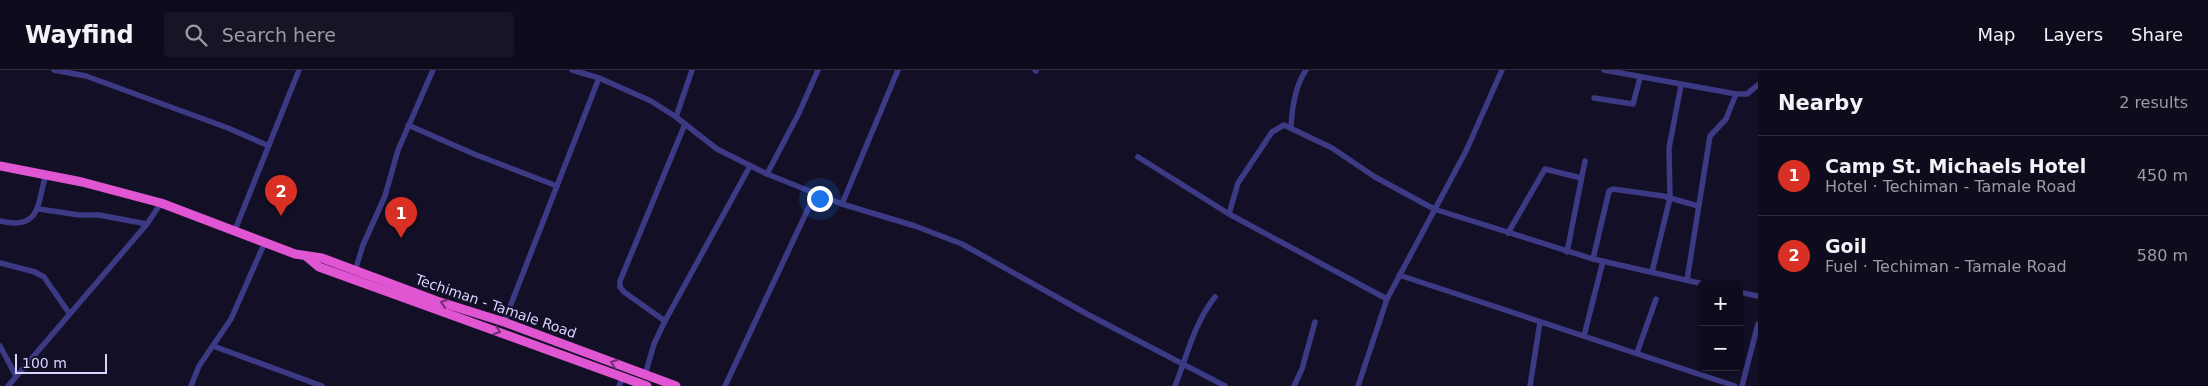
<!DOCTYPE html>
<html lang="en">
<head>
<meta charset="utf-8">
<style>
  body { margin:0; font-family:"DejaVu Sans",sans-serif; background:#171425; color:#f1f3f6 }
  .controls { position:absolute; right:15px; bottom:15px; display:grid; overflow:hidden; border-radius:5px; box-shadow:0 1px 4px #0004 }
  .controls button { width:45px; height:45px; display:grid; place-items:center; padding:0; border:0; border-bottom:1px solid #2e2b3b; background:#0e0b1c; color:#f1f3f6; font:25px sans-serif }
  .scale { position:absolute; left:15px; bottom:12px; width:92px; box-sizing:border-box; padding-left:5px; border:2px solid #d9d4ff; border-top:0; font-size:14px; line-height:18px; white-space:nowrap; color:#d9d4ff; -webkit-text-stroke:4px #130f26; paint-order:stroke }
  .you { position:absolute; left:819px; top:128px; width:18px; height:18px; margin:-12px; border:4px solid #fff; border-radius:50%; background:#1a73e8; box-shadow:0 0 0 8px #1a73e833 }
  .badge { display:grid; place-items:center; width:32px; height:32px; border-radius:50%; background:#d93025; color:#fff; font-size:16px; font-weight:700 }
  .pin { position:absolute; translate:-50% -41px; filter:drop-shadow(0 1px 2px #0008) }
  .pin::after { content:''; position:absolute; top:26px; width:18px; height:15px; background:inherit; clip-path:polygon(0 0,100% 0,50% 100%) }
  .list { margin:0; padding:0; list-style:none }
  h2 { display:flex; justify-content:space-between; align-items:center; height:65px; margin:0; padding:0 20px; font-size:21px }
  h2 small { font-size:16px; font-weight:400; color:#9b9ba3 }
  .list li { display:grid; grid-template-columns:32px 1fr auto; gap:15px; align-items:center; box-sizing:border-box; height:80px; padding:0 20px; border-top:1px solid #2e2b3b }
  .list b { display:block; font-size:19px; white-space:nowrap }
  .list p { margin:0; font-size:16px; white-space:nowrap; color:#9b9ba3 }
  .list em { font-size:16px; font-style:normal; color:#9b9ba3 }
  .icon { flex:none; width:28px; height:28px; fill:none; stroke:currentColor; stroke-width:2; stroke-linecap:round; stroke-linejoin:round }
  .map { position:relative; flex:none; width:1758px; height:316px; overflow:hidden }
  header { display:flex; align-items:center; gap:30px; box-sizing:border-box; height:70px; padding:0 25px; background:#0e0b1c; border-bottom:1px solid #2e2b3b }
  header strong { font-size:24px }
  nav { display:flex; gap:28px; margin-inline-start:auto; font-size:18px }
  .search { width:350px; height:45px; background:#171425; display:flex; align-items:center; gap:12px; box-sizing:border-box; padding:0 18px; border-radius:5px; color:#9b9ba3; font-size:19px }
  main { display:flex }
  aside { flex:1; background:#0e0b1c }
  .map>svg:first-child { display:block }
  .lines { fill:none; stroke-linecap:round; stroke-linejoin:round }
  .minor { stroke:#3d3a85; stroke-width:5.5 }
  .trunk { stroke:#e055d1; stroke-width:9 }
  .oneway { stroke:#6f2e73 }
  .labels { text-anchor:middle; stroke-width:4; stroke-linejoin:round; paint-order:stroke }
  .street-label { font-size:14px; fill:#d9d4ff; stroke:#130f26 }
</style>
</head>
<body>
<header>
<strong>Wayfind</strong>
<div class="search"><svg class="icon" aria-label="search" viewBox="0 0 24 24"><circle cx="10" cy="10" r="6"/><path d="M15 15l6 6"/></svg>Search here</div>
<nav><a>Map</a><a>Layers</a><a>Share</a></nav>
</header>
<main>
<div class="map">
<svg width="1758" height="316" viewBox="0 0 1758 316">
  <rect width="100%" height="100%" fill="#130f26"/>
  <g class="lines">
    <g class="minor">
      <path d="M 54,0 L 86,6 L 228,58 L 269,76"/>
      <path d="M 572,0 L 599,8 L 651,31 L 676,47 L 717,79 L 767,104 L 842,134 L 915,156 L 962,174 L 1087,244 L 1225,316"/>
      <path d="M 1035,0 L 1036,1"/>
      <path d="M 1604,0 L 1736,24 L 1747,24 L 1758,15"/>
      <path d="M 1594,28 L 1633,34 L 1640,8"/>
      <path d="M 676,47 L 692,0"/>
      <path d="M 408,55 L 474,84 L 557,116"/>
      <path d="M 1291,57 C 1292,37 1295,16 1306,0"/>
      <path d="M 1138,87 L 1229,144 L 1387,229"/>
      <path d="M 767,104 L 799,43 L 818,0"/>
      <path d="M 842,134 L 898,0"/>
      <path d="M 39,139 L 79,145 L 99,145 L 147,154"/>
      <path d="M 1229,144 L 1238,113 L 1272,62 L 1284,55 L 1332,78 L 1375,107 L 1434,139 L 1593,189 L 1708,215"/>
      <path d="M 0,151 C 41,161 37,134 46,104"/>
      <path d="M 235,160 L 299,0"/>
      <path d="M 1508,163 L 1545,99 L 1581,108"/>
      <path d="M 1567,182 L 1585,91"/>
      <path d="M 1593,189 L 1609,121 L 1613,119 L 1663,126 L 1698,136"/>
      <path d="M 0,193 L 35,202 L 44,207 L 69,243"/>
      <path d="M 355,201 L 363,175 L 385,126 L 398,80 L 433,0"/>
      <path d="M 1652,202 L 1670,128 L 1669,78 L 1681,15"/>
      <path d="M 1399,205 L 1735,316"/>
      <path d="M 1687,210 L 1710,66 L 1726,49 L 1736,24"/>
      <path d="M 1739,222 L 1758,226"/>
      <path d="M 665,251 L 624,222 L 620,217 L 620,211 L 685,54"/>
      <path d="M 504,252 L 599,8"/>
      <path d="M 1584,266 L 1603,191"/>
      <path d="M 0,276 L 16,306"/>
      <path d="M 213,276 L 322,316"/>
      <path d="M 1637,283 L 1656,229"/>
      <path d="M 645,305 L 654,274 L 665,251 L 750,96"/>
      <path d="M 8,316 L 147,154 L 161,133"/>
      <path d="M 191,316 L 199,296 L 231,249 L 265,172"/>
      <path d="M 619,316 L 623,307"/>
      <path d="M 725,316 L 815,124"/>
      <path d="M 1175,316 C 1187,286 1194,253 1215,227"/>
      <path d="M 1294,316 L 1302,299 L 1315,252"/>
      <path d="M 1358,316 L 1387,229 L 1466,81 L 1502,0"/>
      <path d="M 1530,316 L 1540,252"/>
      <path d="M 1742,316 L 1758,254"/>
    </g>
    <g class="trunk">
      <path d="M 0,96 L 82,112 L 161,133 L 295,184 L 322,188 L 437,231 L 504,252 L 676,316"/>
      <path d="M 306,186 L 319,197 L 647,316"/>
    </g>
  </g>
  <defs><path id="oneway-chevron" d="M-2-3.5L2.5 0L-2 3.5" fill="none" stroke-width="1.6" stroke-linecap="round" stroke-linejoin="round" transform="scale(1.25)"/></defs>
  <g class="oneway">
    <use href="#oneway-chevron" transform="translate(444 233) rotate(-162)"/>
    <use href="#oneway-chevron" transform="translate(497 261) rotate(20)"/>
    <use href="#oneway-chevron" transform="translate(614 293) rotate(-160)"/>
  </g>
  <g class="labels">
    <g class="street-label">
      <text transform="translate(496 236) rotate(19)" y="5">Techiman - Tamale Road</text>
    </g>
  </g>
</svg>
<div class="controls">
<button>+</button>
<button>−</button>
</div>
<div class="scale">100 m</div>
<div class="you"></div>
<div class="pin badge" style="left:401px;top:168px">1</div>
<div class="pin badge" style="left:281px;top:146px">2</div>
</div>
<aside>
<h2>Nearby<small>2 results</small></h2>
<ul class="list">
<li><span class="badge">1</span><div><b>Camp St. Michaels Hotel</b><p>Hotel · Techiman - Tamale Road</p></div><em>450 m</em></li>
<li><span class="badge">2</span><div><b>Goil</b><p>Fuel · Techiman - Tamale Road</p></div><em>580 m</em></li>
</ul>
</aside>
</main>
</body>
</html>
